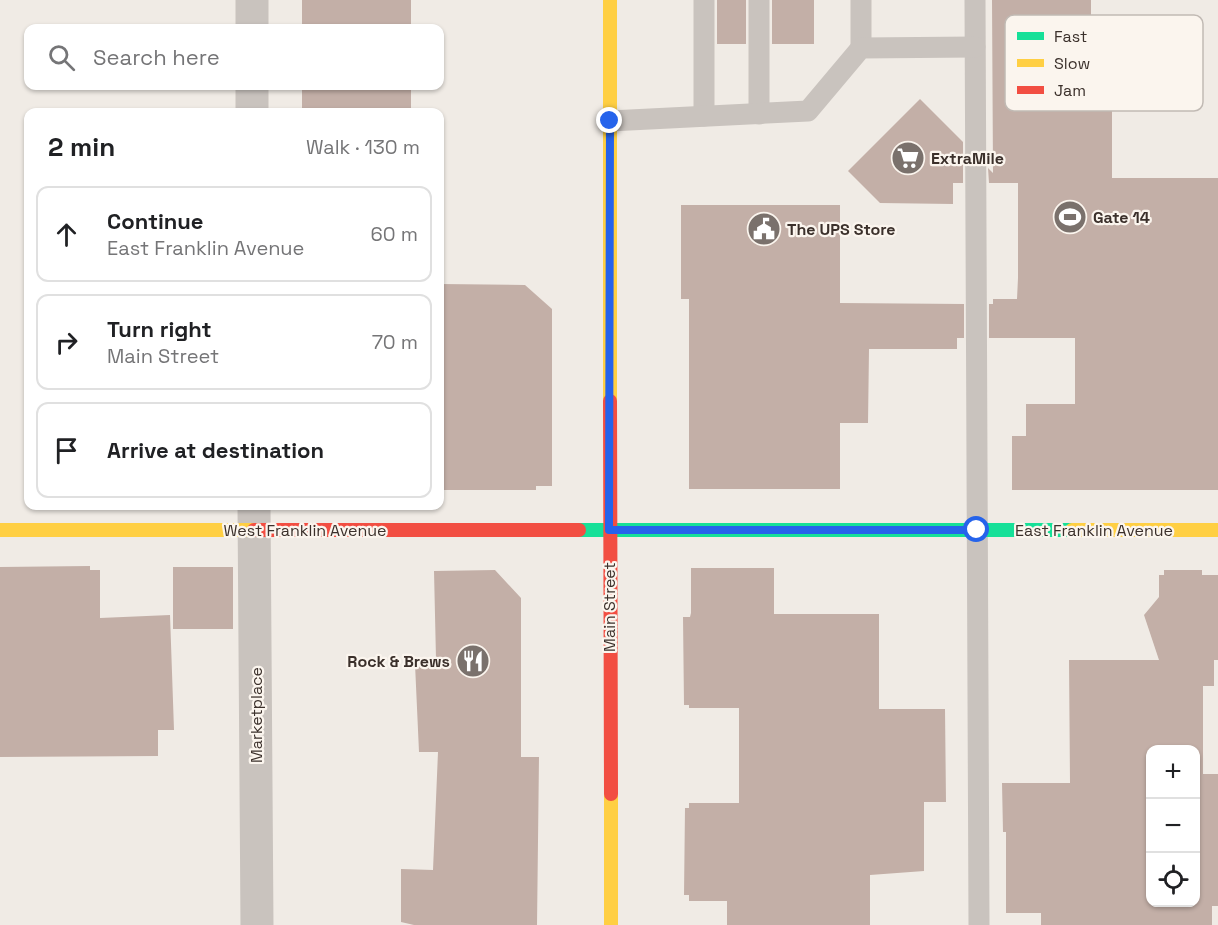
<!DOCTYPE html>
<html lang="en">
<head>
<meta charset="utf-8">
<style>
  body { margin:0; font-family:"Space Grotesk",sans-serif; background:#f6f6f6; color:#202124 }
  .controls { position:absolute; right:18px; bottom:18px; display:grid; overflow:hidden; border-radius:12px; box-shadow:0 2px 4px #0004 }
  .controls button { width:54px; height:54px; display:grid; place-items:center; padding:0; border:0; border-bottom:2px solid #e0e0e0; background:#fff; color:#202124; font:30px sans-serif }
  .stop { position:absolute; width:18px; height:18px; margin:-14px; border:4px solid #2563eb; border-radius:50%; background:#fff }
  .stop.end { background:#2563eb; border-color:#fff; box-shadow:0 2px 6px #0008 }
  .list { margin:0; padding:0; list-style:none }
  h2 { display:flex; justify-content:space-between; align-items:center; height:78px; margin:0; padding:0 24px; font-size:26px }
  h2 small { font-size:20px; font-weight:400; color:#757577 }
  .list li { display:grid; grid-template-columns:39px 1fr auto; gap:18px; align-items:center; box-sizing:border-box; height:96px; margin:0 12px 12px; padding:0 12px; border:2px solid #e0e0e0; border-radius:12px }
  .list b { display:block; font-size:22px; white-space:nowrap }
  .list p { margin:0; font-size:20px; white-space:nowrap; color:#757577 }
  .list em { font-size:20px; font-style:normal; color:#757577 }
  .icon { flex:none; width:33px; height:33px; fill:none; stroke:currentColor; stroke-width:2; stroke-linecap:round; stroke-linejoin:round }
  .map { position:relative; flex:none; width:1218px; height:925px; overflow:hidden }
  .search { position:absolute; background:#fff; box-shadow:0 2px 4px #0004; left:24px; top:24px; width:420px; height:66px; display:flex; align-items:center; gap:15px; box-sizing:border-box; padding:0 21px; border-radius:12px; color:#757577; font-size:22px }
  .panel { position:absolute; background:#fff; box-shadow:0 2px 4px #0004; left:24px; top:108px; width:420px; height:402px; border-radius:12px }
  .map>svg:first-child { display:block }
  .building { fill:#c3afa7; fill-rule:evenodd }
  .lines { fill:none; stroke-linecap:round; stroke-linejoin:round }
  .lane { stroke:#c9c3be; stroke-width:21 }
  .street { stroke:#c9c3be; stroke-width:33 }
  .fast { stroke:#16e098; stroke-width:14 }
  .slow { stroke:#ffcf43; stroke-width:14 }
  .jam { stroke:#f24e42; stroke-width:14 }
  .route { stroke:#2563eb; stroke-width:8 }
  .labels { text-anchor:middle; stroke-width:4.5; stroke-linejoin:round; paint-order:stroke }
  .poi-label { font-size:16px; font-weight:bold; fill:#3b302b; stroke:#fbf5ee; text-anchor:start }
  .street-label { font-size:16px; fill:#3b302b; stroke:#fbf5ee }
  .key { fill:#fbf5ee; stroke:#c1bab4; stroke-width:1.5 }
  .key-label { font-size:16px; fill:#3b302b }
</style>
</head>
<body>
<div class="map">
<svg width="1218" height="925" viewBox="0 0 1218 925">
  <rect width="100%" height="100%" fill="#f0ebe5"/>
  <g class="building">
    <rect x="302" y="0" width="109" height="28"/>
    <rect x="717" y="0" width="29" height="44"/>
    <rect x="772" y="0" width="42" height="44"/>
    <path d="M 992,0 L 1091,0 L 1091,19 L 1112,40 L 1112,178 L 1218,178 L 1218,490 L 1012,490 L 1012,436 L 1026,436 L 1026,404 L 1075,404 L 1075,338 L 989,338 L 989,304 L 993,304 L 993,299 L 1017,299 L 1018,278 L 1018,183 L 989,183 L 988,168 L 993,173 Z"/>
    <rect x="302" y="86" width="109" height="26"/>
    <path d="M 920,99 L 963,142 L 963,183 L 953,183 L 953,204 L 880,203 L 848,171 Z"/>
    <path d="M 681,205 L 840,205 L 840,303 L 964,304 L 964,338 L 957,338 L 957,349 L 869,349 L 868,423 L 840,423 L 840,489 L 689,489 L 689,299 L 681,299 Z"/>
    <path d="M 440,284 L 525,285 L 552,309 L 552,486 L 536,486 L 536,490 L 440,490 Z"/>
    <path d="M 90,566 L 90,570 L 100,570 L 100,618 L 170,615 L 174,730 L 158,730 L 158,756 L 0,757 L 0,567 Z"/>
    <rect x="173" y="567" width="60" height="62"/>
    <path d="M 691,568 L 774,568 L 774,614 L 879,614 L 879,709 L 945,709 L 946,802 L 924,802 L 924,871 L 870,875 L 870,925 L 727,925 L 727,901 L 689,901 L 689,895 L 684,895 L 685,808 L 689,808 L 689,803 L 739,803 L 739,708 L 689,708 L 689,705 L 684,705 L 683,617 L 690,617 L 691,613 Z"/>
    <path d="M 495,570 L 521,598 L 521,757 L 539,757 L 537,925 L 414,925 L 401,922 L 401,869 L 433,870 L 438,752 L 419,752 L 415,664 L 436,659 L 434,571 Z"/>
    <path d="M 1164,570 L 1202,570 L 1202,575 L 1218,575 L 1218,660 L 1214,660 L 1214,686 L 1203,686 L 1203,774 L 1218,774 L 1218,906 L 1212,906 L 1212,925 L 1041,925 L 1041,913 L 1006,913 L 1006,832 L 1003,832 L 1002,783 L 1070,783 L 1069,660 L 1159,660 L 1144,615 L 1159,597 L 1159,575 L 1164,575 ZM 1150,750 L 1196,750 L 1196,903 L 1150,903 Z"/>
  </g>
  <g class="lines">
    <g class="lane">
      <path d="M 861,0 L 861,48"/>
      <path d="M 975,0 L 979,925"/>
      <path d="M 759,114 L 759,0"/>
      <path d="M 704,116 L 704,0"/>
      <path d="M 610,121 L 808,111 L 861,48 L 975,47"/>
    </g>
    <g class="street">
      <path d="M 252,0 L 252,28"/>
      <path d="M 252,86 L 252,112"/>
      <path d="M 254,506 L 257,925"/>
    </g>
    <path class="fast" d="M 579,530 L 1072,530"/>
    <g class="slow">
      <path d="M 610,0 L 610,401"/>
      <path d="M 0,530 L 254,530"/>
      <path d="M 1072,530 L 1218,530"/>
      <path d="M 611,794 L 611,925"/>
    </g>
    <g class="jam">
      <path d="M 610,401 L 611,794"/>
      <path d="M 254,530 L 579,530"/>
    </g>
  </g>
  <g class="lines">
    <path class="route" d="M 610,121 L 609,530 L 977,530"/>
  </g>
  <defs>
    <symbol id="supermarket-disc" viewBox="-11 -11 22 22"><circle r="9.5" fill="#7a716c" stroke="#fbf5ee"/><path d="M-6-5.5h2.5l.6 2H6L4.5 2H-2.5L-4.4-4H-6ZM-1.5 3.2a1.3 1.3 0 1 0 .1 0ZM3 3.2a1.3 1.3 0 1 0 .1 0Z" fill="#fff"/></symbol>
    <symbol id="stadium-disc" viewBox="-11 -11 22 22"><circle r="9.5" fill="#7a716c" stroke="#fbf5ee"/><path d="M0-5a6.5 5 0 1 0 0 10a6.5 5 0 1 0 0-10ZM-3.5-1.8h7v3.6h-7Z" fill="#fff"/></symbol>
    <symbol id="civic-disc" viewBox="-11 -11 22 22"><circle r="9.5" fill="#7a716c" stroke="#fbf5ee"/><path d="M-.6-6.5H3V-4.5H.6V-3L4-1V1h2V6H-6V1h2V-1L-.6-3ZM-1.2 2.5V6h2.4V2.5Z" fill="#fff"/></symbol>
    <symbol id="restaurant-disc" viewBox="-11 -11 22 22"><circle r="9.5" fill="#7a716c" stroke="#fbf5ee"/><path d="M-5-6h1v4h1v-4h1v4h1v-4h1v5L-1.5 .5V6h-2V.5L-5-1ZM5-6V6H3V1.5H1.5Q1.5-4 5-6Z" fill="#fff"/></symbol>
  </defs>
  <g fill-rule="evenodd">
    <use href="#supermarket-disc" x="889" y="139" width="38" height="38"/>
    <use href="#stadium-disc" x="1051" y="198" width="38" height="38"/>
    <use href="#civic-disc" x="745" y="210" width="38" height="38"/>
    <use href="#restaurant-disc" x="454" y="642" width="38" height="38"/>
  </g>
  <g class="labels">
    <g class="poi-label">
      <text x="931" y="164">ExtraMile</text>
      <text x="1093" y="223">Gate 14</text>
      <text x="787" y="235">The UPS Store</text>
      <text x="450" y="667" text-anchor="end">Rock &amp; Brews</text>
    </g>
    <g class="street-label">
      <text x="305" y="536">West Franklin Avenue</text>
      <text x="1094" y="536">East Franklin Avenue</text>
      <text transform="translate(609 607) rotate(-90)" y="6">Main Street</text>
      <text transform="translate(256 715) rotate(-90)" y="6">Marketplace</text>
    </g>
  </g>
  <rect x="1005" y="15" width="198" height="96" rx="9" class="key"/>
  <rect x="1017" y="32" width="27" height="8" fill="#16e098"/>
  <rect x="1017" y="59" width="27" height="8" fill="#ffcf43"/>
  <rect x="1017" y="86" width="27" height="8" fill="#f24e42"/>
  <g class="key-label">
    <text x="1054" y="42">Fast</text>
    <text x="1054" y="69">Slow</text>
    <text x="1054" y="96">Jam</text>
  </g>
</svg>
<div class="controls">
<button>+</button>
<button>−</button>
<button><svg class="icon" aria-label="locate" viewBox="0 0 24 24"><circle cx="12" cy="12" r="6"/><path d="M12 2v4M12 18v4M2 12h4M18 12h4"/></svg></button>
</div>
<div class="stop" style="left:977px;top:530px"></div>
<div class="stop end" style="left:610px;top:121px"></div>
<div class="search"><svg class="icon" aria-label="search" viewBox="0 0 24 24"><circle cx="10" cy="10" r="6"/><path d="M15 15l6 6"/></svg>Search here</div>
<section class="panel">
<h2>2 min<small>Walk · 130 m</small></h2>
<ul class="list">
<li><svg class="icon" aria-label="ahead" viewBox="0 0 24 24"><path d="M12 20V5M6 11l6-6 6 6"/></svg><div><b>Continue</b><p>East Franklin Avenue</p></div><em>60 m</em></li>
<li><svg class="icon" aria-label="right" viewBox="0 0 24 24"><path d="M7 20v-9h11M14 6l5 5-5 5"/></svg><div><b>Turn right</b><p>Main Street</p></div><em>70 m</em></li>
<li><svg class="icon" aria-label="arrive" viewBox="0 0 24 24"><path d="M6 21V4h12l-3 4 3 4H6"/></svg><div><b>Arrive at destination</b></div></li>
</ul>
</section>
</div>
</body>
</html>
